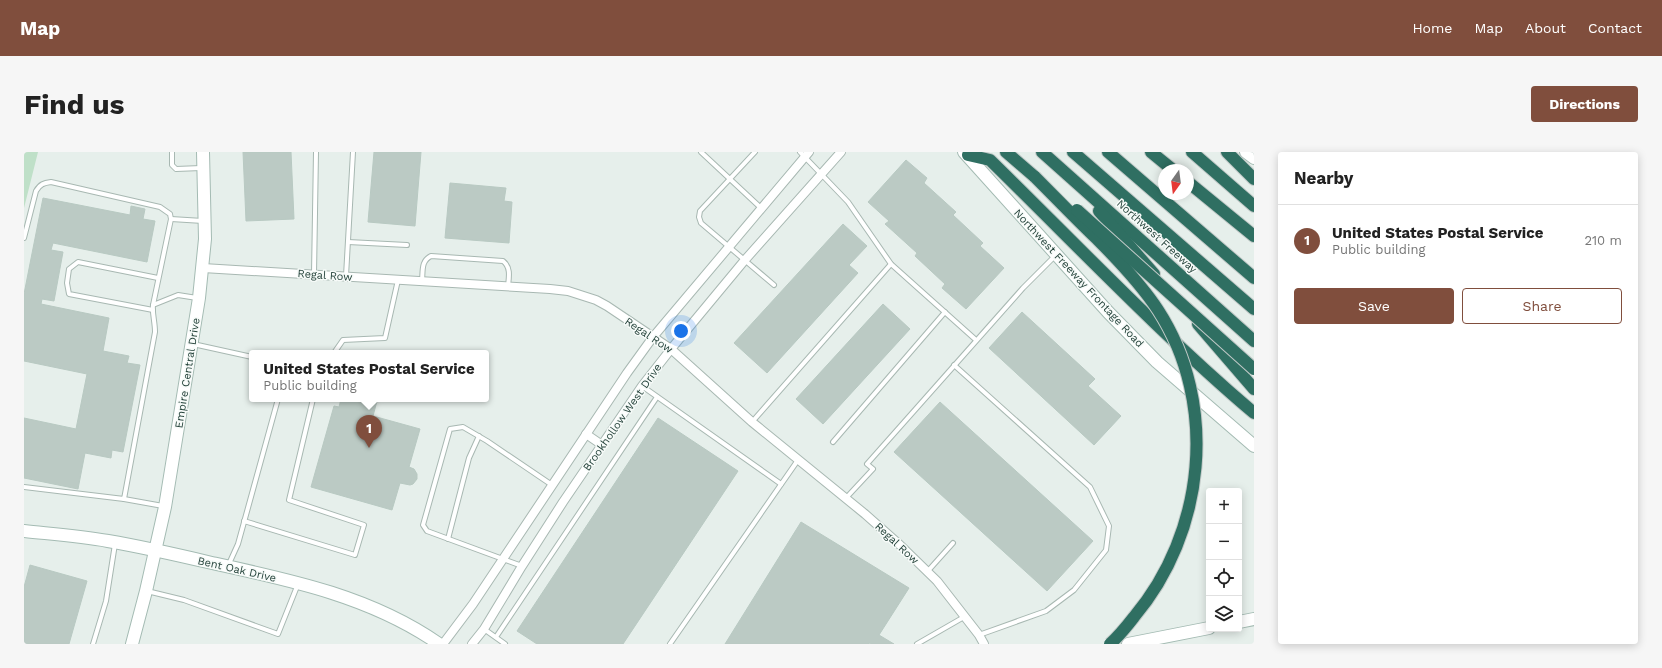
<!DOCTYPE html>
<html lang="en">
<head>
<meta charset="utf-8">
<style>
  body { margin:0; font-family:"Work Sans",sans-serif; background:#f6f6f6; color:#222 }
  .controls { position:absolute; right:12px; bottom:12px; display:grid; overflow:hidden; border-radius:4px; box-shadow:0 2px 10px #0003 }
  .controls button { width:36px; height:36px; display:grid; place-items:center; padding:0; border:0; border-bottom:1px solid #e0e0e0; background:#fff; color:#222; font:20px sans-serif }
  .compass { position:absolute; left:1134px; top:12px; width:36px; height:36px; border-radius:50%; background:#fff; box-shadow:0 2px 10px #0003; rotate:194deg }
  .you { position:absolute; left:657px; top:179px; width:14px; height:14px; margin:-10px; border:3px solid #fff; border-radius:50%; background:#1a73e8; box-shadow:0 0 0 6px #1a73e833 }
  .badge { display:grid; place-items:center; width:26px; height:26px; border-radius:50%; background:#804e3d; color:#fff; font-size:13px; font-weight:700 }
  .pin { position:absolute; translate:-50% -33px; filter:drop-shadow(0 1px 2px #0008) }
  .pin::after { content:''; position:absolute; top:21px; width:14px; height:12px; background:inherit; clip-path:polygon(0 0,100% 0,50% 100%) }
  .popup { position:absolute; left:225px; top:198px; width:240px; height:52px; box-sizing:border-box; display:grid; place-content:center; border-radius:4px; background:#fff; filter:drop-shadow(0 1px 3px #0005); font-size:13px; white-space:nowrap; color:#767676 }
  .popup b { font-size:15px; color:#222 }
  .popup::after { content:''; position:absolute; left:50%; top:100%; margin-left:-8px; border:8px solid transparent; border-top-color:#fff }
  .list { margin:0; padding:0; list-style:none }
  h2 { display:flex; justify-content:space-between; align-items:center; height:52px; margin:0; padding:0 16px; font-size:17px }
  h2 small { font-size:13px; font-weight:400; color:#767676 }
  .list li { display:grid; grid-template-columns:26px 1fr auto; gap:12px; align-items:center; box-sizing:border-box; height:72px; padding:0 16px; border-top:1px solid #e0e0e0 }
  .list b { display:block; font-size:15px; white-space:nowrap }
  .list p { margin:0; font-size:13px; white-space:nowrap; color:#767676 }
  .list em { font-size:13px; font-style:normal; color:#767676 }
  .actions { display:flex; gap:8px; padding:12px 16px }
  .actions a { flex:1; padding:9px 0; border:1px solid #804e3d; border-radius:4px; text-align:center; font-size:14px; color:#804e3d }
  .actions .main { background:#804e3d; color:#fff }
  .icon { flex:none; width:22px; height:22px; fill:none; stroke:currentColor; stroke-width:2; stroke-linecap:round; stroke-linejoin:round }
  .map { position:relative; flex:none; width:1230px; height:492px; overflow:hidden; border-radius:4px }
  header { display:flex; align-items:center; gap:24px; box-sizing:border-box; height:56px; padding:0 20px; background:#804e3d; color:#fff }
  header strong { font-size:19px }
  nav { display:flex; gap:22px; margin-inline-start:auto; font-size:14px }
  .intro { display:flex; align-items:center; justify-content:space-between; box-sizing:border-box; height:96px; padding:0 24px }
  h1 { margin:0; font-size:28px }
  .button { padding:10px 18px; border-radius:4px; background:#804e3d; color:#fff; font-size:14px; font-weight:700 }
  main { display:flex; gap:24px; padding:0 24px }
  aside { flex:1; background:#fff; border-radius:4px; box-shadow:0 2px 10px #0003 }
  .map>svg:first-child { display:block }
  .green { fill:#bfe0c8 }
  .building { fill:#bbcac4; stroke:#b8c9c2 }
  .lines { fill:none; stroke-linecap:round; stroke-linejoin:round }
  .lane-casing { stroke:#a8b8b2; stroke-width:6 }
  .street-casing { stroke:#a8b8b2; stroke-width:10 }
  .secondary-casing { stroke:#a4bbb3; stroke-width:14 }
  .highway-casing { stroke:#c2cac8; stroke-width:14 }
  .lane { stroke:#fff; stroke-width:4 }
  .street { stroke:#fff; stroke-width:8 }
  .secondary { stroke:#fff; stroke-width:12 }
  .highway { stroke:#2f6f62; stroke-width:12 }
  .highway-bridge-casing { stroke:#c2cac8; stroke-width:14; stroke-linecap:butt }
  .highway-bridge { stroke:#2f6f62; stroke-width:12 }
  .labels { text-anchor:middle; stroke-width:3; stroke-linejoin:round; paint-order:stroke }
  .street-label { font-size:11px; fill:#24423a; stroke:#f7fbf9 }
</style>
</head>
<body>
<header>
<strong>Map</strong>
<nav><a>Home</a><a>Map</a><a>About</a><a>Contact</a></nav>
</header>
<div class="intro"><h1>Find us</h1><a class="button">Directions</a></div>
<main>
<div class="map">
<svg width="1230" height="492" viewBox="0 0 1230 492">
  <rect width="100%" height="100%" fill="#e6efeb"/>
  <path class="green" d="M 0,0 L 14,0 L 0,56 Z"/>
  <g class="building">
    <path d="M 219,0 L 267,0 L 270,67 L 222,69 Z"/>
    <path d="M 350,0 L 397,0 L 391,74 L 344,70 Z"/>
    <path d="M 882,8 L 903,26 L 900,31 L 932,60 L 929,63 L 959,91 L 956,94 L 980,116 L 942,157 L 918,136 L 921,132 L 891,104 L 893,101 L 861,72 L 865,69 L 844,50 Z"/>
    <path d="M 426,31 L 482,36 L 480,49 L 488,50 L 485,91 L 421,86 Z"/>
    <path d="M 19,46 L 106,63 L 107,54 L 121,57 L 119,67 L 131,69 L 123,110 L 29,91 L 27,98 L 39,100 L 30,149 L 18,147 L 17,152 L 85,166 L 79,199 L 105,204 L 103,211 L 116,213 L 99,300 L 88,298 L 87,306 L 61,301 L 54,337 L 0,326 L 0,266 L 52,277 L 63,222 L 0,209 L 0,142 Z"/>
    <path d="M 819,72 L 843,94 L 825,113 L 834,121 L 743,221 L 710,191 Z"/>
    <path d="M 859,152 L 886,177 L 799,272 L 772,247 Z"/>
    <path d="M 998,160 L 1071,227 L 1064,234 L 1097,264 L 1070,293 L 965,196 Z"/>
    <path d="M 317,247 L 351,247 L 353,249 L 349,264 L 396,277 L 385,315 L 390,317 L 393,322 L 393,327 L 389,332 L 386,333 L 376,331 L 368,358 L 287,335 L 310,254 L 315,255 Z"/>
    <path d="M 916,250 L 1069,389 L 1023,439 L 870,300 Z"/>
    <path d="M 634,266 L 714,319 L 599,492 L 513,492 L 493,479 Z"/>
    <path d="M 777,370 L 885,436 L 855,483 L 870,492 L 847,492 L 845,491 L 844,492 L 701,492 Z"/>
    <path d="M 6,413 L 63,429 L 45,492 L 0,492 L 0,435 Z"/>
  </g>
  <g class="lines">
    <defs>
      <g id="lane">
        <path d="M 148,0 L 148,13 L 152,17 L 177,16"/>
        <path d="M 677,0 L 737,56"/>
        <path d="M 731,0 L 676,59 L 675,65 L 677,71 L 750,133"/>
        <path d="M 776,0 L 824,50 L 867,112 L 952,188"/>
        <path d="M 147,67 L 179,69"/>
        <path d="M 0,86 L 12,39 C 16,32 20,31 27,30 L 136,55 L 146,62 L 147,67 L 129,153 C 128,161 131,170 131,180 L 100,347 L 0,335"/>
        <path d="M 324,90 L 383,93"/>
        <path d="M 290,122 L 292,0"/>
        <path d="M 322,124 L 329,0"/>
        <path d="M 398,129 C 399,118 397,109 407,104 L 479,109 C 487,115 485,125 484,134"/>
        <path d="M 129,153 L 154,143 L 173,146"/>
        <path d="M 129,158 L 45,142 L 43,131 L 45,117 L 54,110 L 134,126"/>
        <path d="M 169,192 L 228,205"/>
        <path d="M 310,201 L 319,188 L 361,186 L 374,128"/>
        <path d="M 930,213 L 1066,335 L 1085,374 L 1082,398 L 1050,438 L 1022,459 L 955,483"/>
        <path d="M 618,234 L 757,332"/>
        <path d="M 728,270 L 867,112"/>
        <path d="M 809,290 L 921,160"/>
        <path d="M 822,346 L 849,317 L 843,312 L 999,136 L 1031,104"/>
        <path d="M 100,347 L 139,354"/>
        <path d="M 220,369 L 331,403 L 340,373 L 265,348 L 289,247"/>
        <path d="M 424,387 L 445,306 L 455,284"/>
        <path d="M 204,414 L 214,392 L 254,247"/>
        <path d="M 498,414 L 403,379 L 399,373 L 426,277 L 439,275 L 463,289 L 528,333"/>
        <path d="M 903,420 L 929,391"/>
        <path d="M 123,439 L 160,448 L 254,482 L 274,432"/>
        <path d="M 460,477 L 481,492"/>
        <path d="M 472,485 L 633,245"/>
        <path d="M 69,492 L 82,449 L 91,392"/>
        <path d="M 646,492 L 774,308"/>
        <path d="M 893,492 L 940,465"/>
      </g>
      <g id="street">
        <path d="M 179,116 L 526,137 L 544,139 L 572,148 L 583,154 L 647,197 L 728,270 L 841,362 L 876,393 L 913,429 L 955,483 L 960,492"/>
        <path d="M 562,282 L 578,293"/>
        <path d="M 419,492 L 449,452 L 603,221 L 629,185 L 785,0"/>
        <path d="M 448,492 L 460,477 L 498,414 L 539,350 L 618,234 L 647,197 L 720,109 L 817,0"/>
      </g>
      <g id="secondary">
        <path d="M 940,0 L 1084,160 L 1133,210 L 1230,294"/>
        <path d="M 1222,0 L 1230,6"/>
        <path d="M 0,379 C 28,382 56,384 84,389 C 119,395 154,403 188,411 C 267,428 348,445 415,492"/>
        <path d="M 1215,470 L 1230,467"/>
        <path d="M 108,492 L 122,439 L 141,355 L 175,146 L 181,87 L 179,0"/>
        <path d="M 1104,492 L 1185,476"/>
      </g>
      <g id="highway">
        <path d="M 982,0 L 1011,25"/>
        <path d="M 1018,0 L 1230,189"/>
        <path d="M 1049,0 L 1230,157"/>
        <path d="M 1084,0 L 1230,126"/>
        <path d="M 1127,0 L 1149,18"/>
        <path d="M 1168,0 L 1230,54"/>
        <path d="M 1203,0 L 1230,27"/>
        <path d="M 944,3 L 966,8 C 1053,93 1137,182 1230,261"/>
        <path d="M 1164,30 L 1230,84"/>
        <path d="M 1075,59 L 1130,122"/>
        <path d="M 1174,172 L 1230,237"/>
      </g>
    </defs>
    <use href="#lane" class="lane-casing"/>
    <use href="#street" class="street-casing"/>
    <use href="#secondary" class="secondary-casing"/>
    <use href="#highway" class="highway-casing"/>
    <use href="#lane" class="lane"/>
    <use href="#street" class="street"/>
    <use href="#secondary" class="secondary"/>
    <use href="#highway" class="highway"/>
    <defs>
      <g id="highway-bridge">
        <path d="M 1011,25 C 1032,46 1052,67 1073,87 C 1095,109 1117,132 1134,158 C 1195,252 1181,381 1110,465 C 1103,474 1095,484 1086,492"/>
        <path d="M 1053,58 L 1230,217"/>
      </g>
    </defs>
    <use href="#highway-bridge" class="highway-bridge-casing"/>
    <use href="#highway-bridge" class="highway-bridge"/>
  </g>
  <g class="labels">
    <g class="street-label">
      <text transform="translate(1133 84) rotate(42)" y="4">Northwest Freeway</text>
      <text transform="translate(301 123) rotate(4)" y="4">Regal Row</text>
      <text transform="translate(1055 126) rotate(47)" y="4">Northwest Freeway Frontage Road</text>
      <text transform="translate(625 183) rotate(34)" y="4">Regal Row</text>
      <text transform="translate(163 221) rotate(-81)" y="4">Empire Central Drive</text>
      <text transform="translate(598 265) rotate(-55)" y="4">Brookhollow West Drive</text>
      <text transform="translate(873 391) rotate(43)" y="4">Regal Row</text>
      <text transform="translate(213 417) rotate(13)" y="4">Bent Oak Drive</text>
    </g>
  </g>
</svg>
<div class="controls">
<button>+</button>
<button>−</button>
<button><svg class="icon" aria-label="locate" viewBox="0 0 24 24"><circle cx="12" cy="12" r="6"/><path d="M12 2v4M12 18v4M2 12h4M18 12h4"/></svg></button>
<button><svg class="icon" aria-label="layers" viewBox="0 0 24 24"><path d="M12 4l9 5-9 5-9-5zM3 14l9 5 9-5"/></svg></button>
</div>
<svg class="compass" viewBox="-18 -18 36 36"><path d="M0-13l5 13h-10z" fill="#e53935"/><path d="M0 13l5-13h-10z" fill="#767676"/></svg>
<div class="you"></div>
<div class="pin badge" style="left:345px;top:296px">1</div>
<div class="popup"><b>United States Postal Service</b>Public building</div>
</div>
<aside>
<h2>Nearby<small></small></h2>
<ul class="list">
<li><span class="badge">1</span><div><b>United States Postal Service</b><p>Public building</p></div><em>210 m</em></li>
</ul>
<div class="actions"><a class="main">Save</a><a>Share</a></div>
</aside>
</main>
</body>
</html>
